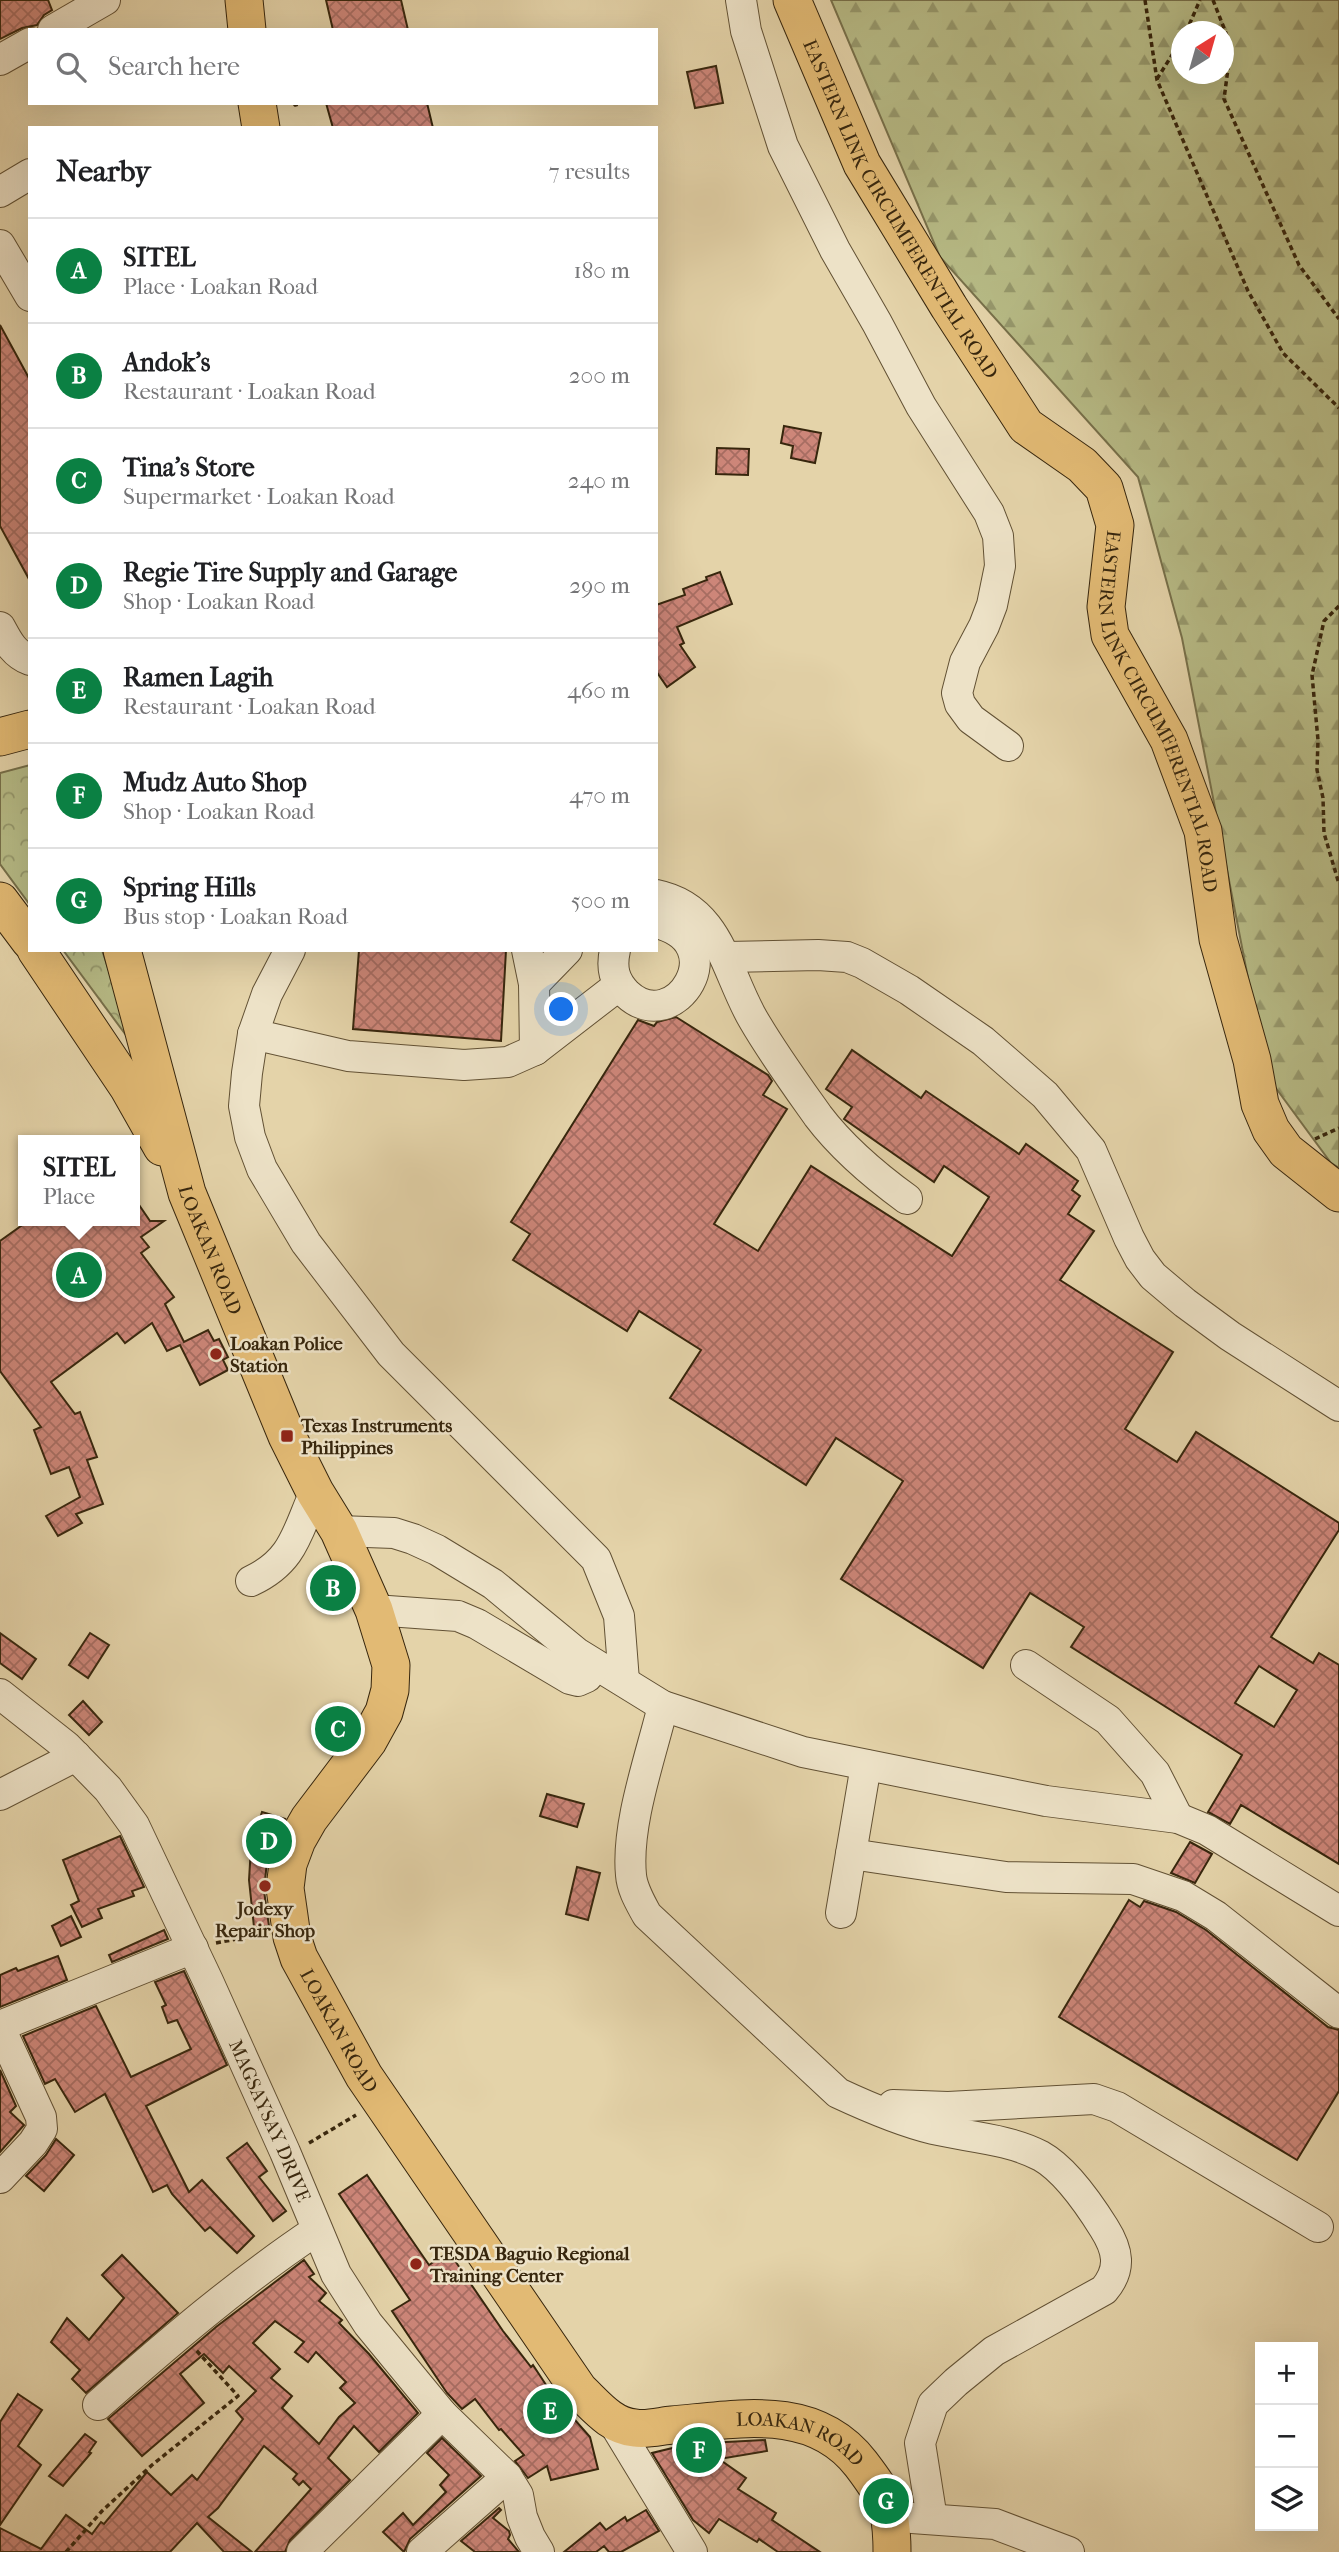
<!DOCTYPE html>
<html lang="en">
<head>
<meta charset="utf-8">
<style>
  body { margin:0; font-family:"IM FELL French Canon",serif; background:#f6f6f6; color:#202124 }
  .controls { position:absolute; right:21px; bottom:21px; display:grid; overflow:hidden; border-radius:0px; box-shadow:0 7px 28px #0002 }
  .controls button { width:63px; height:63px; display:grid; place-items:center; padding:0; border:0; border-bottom:2px solid #e0e0e0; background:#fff; color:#202124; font:35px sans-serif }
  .compass { position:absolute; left:1171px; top:21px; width:63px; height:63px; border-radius:50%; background:#fff; box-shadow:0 7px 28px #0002; rotate:37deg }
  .you { position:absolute; left:562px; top:1010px; width:24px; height:24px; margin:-18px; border:5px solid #fff; border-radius:50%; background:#1a73e8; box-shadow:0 0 0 10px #1a73e833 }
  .badge { display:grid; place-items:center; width:46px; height:46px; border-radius:50%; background:#0b8043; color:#fff; font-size:23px; font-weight:700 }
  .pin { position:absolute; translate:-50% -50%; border:4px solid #fff; box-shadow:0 2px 7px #0006 }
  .popup { position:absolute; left:18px; top:1135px; width:122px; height:91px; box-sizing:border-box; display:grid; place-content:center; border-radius:0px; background:#fff; filter:drop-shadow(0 2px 5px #0005); font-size:23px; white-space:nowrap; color:#757577 }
  .popup b { font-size:26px; color:#202124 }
  .popup::after { content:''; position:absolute; left:50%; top:100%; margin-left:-14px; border:14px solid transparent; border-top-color:#fff }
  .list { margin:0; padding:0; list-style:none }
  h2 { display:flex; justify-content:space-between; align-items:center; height:91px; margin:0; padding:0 28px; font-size:30px }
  h2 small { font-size:23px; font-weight:400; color:#757577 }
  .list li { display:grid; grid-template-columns:46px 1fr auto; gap:21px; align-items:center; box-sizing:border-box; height:105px; padding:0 28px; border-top:2px solid #e0e0e0 }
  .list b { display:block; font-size:26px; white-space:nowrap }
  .list p { margin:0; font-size:23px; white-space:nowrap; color:#757577 }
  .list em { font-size:23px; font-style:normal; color:#757577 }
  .icon { flex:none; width:38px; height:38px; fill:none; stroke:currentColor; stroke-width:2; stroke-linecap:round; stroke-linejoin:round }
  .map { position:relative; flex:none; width:1339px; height:2552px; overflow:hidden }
  .search { position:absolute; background:#fff; box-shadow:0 7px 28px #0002; left:28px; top:28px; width:630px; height:77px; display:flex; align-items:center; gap:18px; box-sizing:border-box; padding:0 24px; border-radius:0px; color:#757577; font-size:26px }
  .panel { position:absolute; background:#fff; box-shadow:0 7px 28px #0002; left:28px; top:126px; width:630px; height:826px; border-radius:0px }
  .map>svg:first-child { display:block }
  .forest { fill:url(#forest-firs); stroke:#77704a; stroke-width:2; fill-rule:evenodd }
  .park { fill:url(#park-crowns); stroke:#77704a; stroke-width:2 }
  .building { fill:url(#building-cross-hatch); stroke:#37260d; stroke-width:2; fill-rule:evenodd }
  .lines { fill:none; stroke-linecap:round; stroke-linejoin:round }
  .minor-casing { stroke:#625134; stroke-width:32 }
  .major-casing { stroke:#37260d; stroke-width:39 }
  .path { stroke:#37260d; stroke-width:3.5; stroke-dasharray:5 3.5; stroke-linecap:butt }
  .minor { stroke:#ede2c7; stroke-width:30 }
  .major { stroke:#e2ba74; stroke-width:37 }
  .poi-dot { fill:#8f2418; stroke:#ede2c7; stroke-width:2.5 }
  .labels { text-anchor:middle; stroke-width:5; stroke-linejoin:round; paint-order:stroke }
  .street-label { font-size:19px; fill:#37260d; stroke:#ede2c7 }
  .poi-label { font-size:19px; font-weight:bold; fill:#37260d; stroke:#ede2c7; text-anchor:start }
</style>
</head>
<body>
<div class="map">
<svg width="1339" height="2552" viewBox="0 0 1339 2552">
  <defs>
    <pattern id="forest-firs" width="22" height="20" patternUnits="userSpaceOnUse" patternTransform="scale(1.75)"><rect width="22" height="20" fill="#b7bb86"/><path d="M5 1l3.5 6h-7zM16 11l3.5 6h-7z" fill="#96986c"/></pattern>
    <pattern id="park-crowns" width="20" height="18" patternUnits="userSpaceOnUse" patternTransform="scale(1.75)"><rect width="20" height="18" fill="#b7bb86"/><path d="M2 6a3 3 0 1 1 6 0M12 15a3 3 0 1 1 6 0" fill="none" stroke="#96986c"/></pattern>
    <pattern id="building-cross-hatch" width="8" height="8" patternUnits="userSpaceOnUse" patternTransform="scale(1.75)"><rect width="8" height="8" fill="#cd8679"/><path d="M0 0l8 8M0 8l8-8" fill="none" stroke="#a76d62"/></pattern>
  </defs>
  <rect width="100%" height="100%" fill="#e4d3a9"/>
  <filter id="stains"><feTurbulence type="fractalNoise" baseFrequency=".00286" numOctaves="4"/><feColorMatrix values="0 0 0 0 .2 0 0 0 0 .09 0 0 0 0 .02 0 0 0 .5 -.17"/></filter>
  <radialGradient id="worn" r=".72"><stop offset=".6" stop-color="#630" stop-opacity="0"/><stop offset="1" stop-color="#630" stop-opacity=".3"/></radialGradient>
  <path class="forest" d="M 831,0 L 1339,0 L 1339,1168 L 1331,1163 L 1267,1076 L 1182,638 L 1138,477 L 940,257 ZM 1182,32 L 1224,32 L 1224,74 L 1182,74 Z"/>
  <g class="park">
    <path d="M 30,765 L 30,905 L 0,864 L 0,773 Z"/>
    <path d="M 63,950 L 102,950 L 134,1046 Z"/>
  </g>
  <g class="building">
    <path d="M 0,0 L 48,0 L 52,10 L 44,15 L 37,25 L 22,28 L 0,39 Z"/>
    <path d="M 326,0 L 401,0 L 408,30 L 333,30 Z"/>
    <path d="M 716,66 L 723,103 L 695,108 L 687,72 Z"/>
    <path d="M 326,103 L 427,103 L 433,128 L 333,128 Z"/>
    <path d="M 0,325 L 30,380 L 30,581 L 0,526 Z"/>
    <path d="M 784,426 L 821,433 L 815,463 L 791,458 L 793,446 L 781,443 Z"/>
    <path d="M 717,448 L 749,449 L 748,475 L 716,474 Z"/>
    <path d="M 720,572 L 732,604 L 677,627 L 684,643 L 680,645 L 695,667 L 667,687 L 656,671 L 656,605 L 685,595 L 683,589 L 707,580 L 706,577 Z"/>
    <path d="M 359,950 L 506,950 L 501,1041 L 353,1029 Z"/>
    <path d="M 676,1017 L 768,1075 L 772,1081 L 763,1095 L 787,1109 L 714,1224 L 758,1251 L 811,1166 L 952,1256 L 989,1197 L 944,1166 L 934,1182 L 844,1119 L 852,1107 L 826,1089 L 852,1050 L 921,1098 L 926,1091 L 1019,1154 L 1026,1144 L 1078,1181 L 1072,1190 L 1080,1196 L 1068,1214 L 1094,1231 L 1060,1280 L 1173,1352 L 1125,1429 L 1177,1462 L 1196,1432 L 1339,1523 L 1339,1530 L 1271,1637 L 1313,1663 L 1319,1653 L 1339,1665 L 1339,1864 L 1241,1805 L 1230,1824 L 1208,1812 L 1242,1755 L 1071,1647 L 1084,1627 L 1030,1593 L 983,1668 L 841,1579 L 903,1481 L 836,1438 L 806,1485 L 670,1398 L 701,1350 L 639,1311 L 627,1331 L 513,1260 L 530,1234 L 511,1222 L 638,1020 L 654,1026 L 657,1022 ZM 1259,1666 L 1297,1690 L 1274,1727 L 1235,1703 Z"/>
    <path d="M 135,1199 L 150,1221 L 164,1221 L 141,1237 L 149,1247 L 141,1253 L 174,1297 L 165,1304 L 184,1342 L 208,1330 L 214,1341 L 219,1339 L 228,1357 L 223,1360 L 228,1370 L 200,1385 L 180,1345 L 167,1351 L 152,1323 L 125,1343 L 117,1333 L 51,1382 L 75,1414 L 80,1412 L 97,1457 L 87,1460 L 103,1504 L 76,1514 L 82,1523 L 58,1536 L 46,1516 L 80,1497 L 69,1467 L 51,1474 L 34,1430 L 41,1427 L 0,1371 L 0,1241 L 28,1221 L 135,1221 Z"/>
    <path d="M 0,1633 L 36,1659 L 22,1679 L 0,1663 Z"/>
    <path d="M 90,1633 L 109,1645 L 88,1678 L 69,1665 Z"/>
    <path d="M 83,1701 L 102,1722 L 89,1735 L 69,1715 Z"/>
    <path d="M 547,1794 L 584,1804 L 577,1827 L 540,1816 Z"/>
    <path d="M 262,1812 L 285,1819 L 267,1861 L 264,1891 L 269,1926 L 254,1927 L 249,1880 L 251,1847 Z"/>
    <path d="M 120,1836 L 144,1887 L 132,1891 L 134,1896 L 98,1909 L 102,1918 L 82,1927 L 71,1905 L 79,1901 L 63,1860 Z"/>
    <path d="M 1190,1842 L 1212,1854 L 1195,1883 L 1171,1873 Z"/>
    <path d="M 577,1867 L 600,1873 L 588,1920 L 566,1914 Z"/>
    <path d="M 1129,1900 L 1140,1907 L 1144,1901 L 1176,1912 L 1206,1930 L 1328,2027 L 1339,2030 L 1339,2091 L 1297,2160 L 1059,2017 Z"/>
    <path d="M 71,1916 L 81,1937 L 61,1946 L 52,1926 Z"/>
    <path d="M 164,1930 L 168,1939 L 112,1962 L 109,1955 Z"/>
    <path d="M 58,1956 L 67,1980 L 0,2007 L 0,1975 L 16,1968 L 18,1971 Z"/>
    <path d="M 184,1971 L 227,2065 L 146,2106 L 189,2192 L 202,2180 L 254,2236 L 237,2253 L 210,2227 L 205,2231 L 172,2194 L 167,2185 L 153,2192 L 105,2094 L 75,2112 L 55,2079 L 45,2084 L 23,2036 L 96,2006 L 131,2077 L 191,2049 L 177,2020 L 168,2023 L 162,2007 L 166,2005 L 155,1982 Z"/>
    <path d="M 0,2070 L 16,2106 L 10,2112 L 24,2125 L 0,2152 Z"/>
    <path d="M 56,2139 L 74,2155 L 44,2191 L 26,2176 L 46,2155 Z"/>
    <path d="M 247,2143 L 267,2171 L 259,2177 L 286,2211 L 273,2221 L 227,2158 Z"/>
    <path d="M 367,2175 L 429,2265 L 449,2252 L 503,2331 L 531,2367 L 533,2365 L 552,2394 L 590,2437 L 598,2469 L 551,2480 L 547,2466 L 528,2478 L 515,2461 L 524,2455 L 501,2429 L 499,2430 L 475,2399 L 462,2409 L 447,2393 L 392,2311 L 410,2300 L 339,2194 Z"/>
    <path d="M 122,2255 L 178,2313 L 86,2393 L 72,2379 L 80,2370 L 51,2342 L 67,2318 L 89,2340 L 124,2298 L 102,2275 Z"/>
    <path d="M 304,2260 L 314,2274 L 309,2277 L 326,2293 L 319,2301 L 342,2320 L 339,2323 L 369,2354 L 418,2413 L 379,2452 L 354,2426 L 328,2458 L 350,2480 L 290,2540 L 285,2552 L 255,2552 L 311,2489 L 303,2481 L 299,2485 L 293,2479 L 297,2474 L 264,2446 L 218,2508 L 208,2517 L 252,2552 L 224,2552 L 197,2523 L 170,2552 L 0,2552 L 0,2528 L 41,2549 L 66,2515 L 92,2534 L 101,2522 L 104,2524 L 147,2472 L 171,2495 L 192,2475 L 197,2480 L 243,2419 L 236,2411 L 256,2391 L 229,2366 L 223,2373 L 204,2354 L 180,2374 L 204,2403 L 142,2456 L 108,2419 L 216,2327 ZM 275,2321 L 304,2342 L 295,2352 L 308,2362 L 316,2352 L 346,2382 L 340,2388 L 355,2403 L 339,2417 L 319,2444 L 282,2408 L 292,2396 L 271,2378 L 280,2369 L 253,2343 Z"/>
    <path d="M 18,2394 L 42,2410 L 18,2446 L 41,2465 L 0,2525 L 0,2422 Z"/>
    <path d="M 85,2434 L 96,2442 L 89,2452 L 91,2453 L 63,2486 L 49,2476 Z"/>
    <path d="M 442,2438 L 481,2476 L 410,2539 L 404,2552 L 383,2532 L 403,2513 L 413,2525 L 446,2492 L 440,2485 L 449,2475 L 427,2453 Z"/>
    <path d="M 765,2440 L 767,2451 L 719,2459 L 746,2478 L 738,2489 L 776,2513 L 772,2520 L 820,2552 L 778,2552 L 759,2539 L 757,2542 L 719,2519 L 709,2533 L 693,2520 L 652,2453 L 689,2444 Z"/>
    <path d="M 499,2508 L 501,2510 L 493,2518 L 509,2531 L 510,2535 L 508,2539 L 519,2552 L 475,2552 L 461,2541 Z"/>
    <path d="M 646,2510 L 659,2531 L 621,2552 L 609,2552 L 604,2546 L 596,2552 L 564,2552 L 600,2523 L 606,2530 L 625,2517 L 627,2521 Z"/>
  </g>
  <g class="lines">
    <defs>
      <g id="minor">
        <path d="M 741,0 L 746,31 L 783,146 L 835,250 L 877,323 L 921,406 L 989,513 L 998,536 L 1000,566 L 992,605 L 984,626 L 965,662 L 957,693 L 960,704 L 971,719 L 1008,746"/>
        <path d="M 53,30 L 105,0"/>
        <path d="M 0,60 L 30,43"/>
        <path d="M 0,192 L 30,174"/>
        <path d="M 0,245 L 30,296"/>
        <path d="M 0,627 C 8,642 14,654 30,660"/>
        <path d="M 656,895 C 720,908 725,971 753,1019 C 772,1052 796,1085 818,1116 C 843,1149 874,1175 907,1199"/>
        <path d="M 290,950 L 267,994 L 253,1034 L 247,1073 L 244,1106 L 250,1137 L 262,1169 L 306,1243 L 391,1354 L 596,1559 L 619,1616 L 624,1681"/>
        <path d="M 527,950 L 534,984 L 535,1050"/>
        <path d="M 615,950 C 611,968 614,981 627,994 C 675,1039 736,942 656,923"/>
        <path d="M 727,957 L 818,955 L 847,957 L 862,963 L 909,990 L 983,1041 L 1045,1095 L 1091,1150 L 1129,1238 L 1140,1259 L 1153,1276 L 1185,1303 L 1230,1336 L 1339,1406"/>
        <path d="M 534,984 L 567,950"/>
        <path d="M 253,1034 L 348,1056 L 464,1065 L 508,1062 L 535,1050 L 618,986"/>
        <path d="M 339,1531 L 394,1533 L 413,1539 L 437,1550 L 493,1584 L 577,1653 L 663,1706 L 803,1752 L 1046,1801 L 1178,1818 L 1207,1830 L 1339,1911"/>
        <path d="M 251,1581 C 294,1561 297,1532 315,1492"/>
        <path d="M 374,1610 L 458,1616 L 477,1624 L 570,1679 L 578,1681 L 587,1677 L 595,1665"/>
        <path d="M 1026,1665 L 1108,1720 L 1155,1773 L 1178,1818"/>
        <path id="s1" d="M 0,1694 L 66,1746 L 108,1789 L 134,1825 L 208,1981 L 285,2152 L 336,2274 L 368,2324 L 442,2414 L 507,2477 L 518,2495 L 522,2517 L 530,2537 L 539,2552"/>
        <path d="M 663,1706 C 651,1756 626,1824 631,1875 C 632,1889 640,1902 647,1915 L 838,2093 C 868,2107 900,2121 933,2129 C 968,2137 1009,2139 1041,2156 C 1066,2170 1089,2204 1104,2228 C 1118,2250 1122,2269 1104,2290 L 994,2351 L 956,2382 L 933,2404 L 920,2443 L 932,2519"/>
        <path d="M 0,1795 L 76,1756"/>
        <path d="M 851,1854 L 1006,1877 L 1133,1879 L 1183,1896 L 1216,1916 L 1339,2013"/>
        <path d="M 841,1913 L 866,1765"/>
        <path d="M 0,2026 L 193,1948"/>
        <path d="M 0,2028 L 41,2117 L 42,2129 L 33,2143 L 0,2178"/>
        <path d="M 893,2105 L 948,2107 L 1094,2099 L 1117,2107 L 1318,2227"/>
        <path d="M 98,2405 C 168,2343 239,2282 317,2230"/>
        <path d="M 613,2422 L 692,2552"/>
        <path d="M 912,2518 L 995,2524 L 1069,2552"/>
        <path d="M 302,2552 L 442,2414"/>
        <path d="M 422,2552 L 507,2477"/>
      </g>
      <g id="major">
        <path d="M 244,0 L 247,30"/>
        <path id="s2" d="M 792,0 L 862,164 L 949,307 L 1026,426 L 1082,465 L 1104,488 L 1115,525 L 1106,607 L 1110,635 L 1169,740 L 1203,831 L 1218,939 L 1252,1060 L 1260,1104 L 1271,1130 L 1286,1151 L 1339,1193"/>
        <path d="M 257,103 L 261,128"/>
        <path d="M 0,737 L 30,729"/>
        <path d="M 0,901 L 30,941"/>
        <path d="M 36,950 L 128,1087 L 162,1147"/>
        <path id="s3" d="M 122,950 L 187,1193 L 287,1436 L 315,1492 L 339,1531 L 374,1610 L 391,1665 L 390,1690 L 384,1712 L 368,1741 L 309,1819 L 297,1840 L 288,1864 L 285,1888 L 292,1937 L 299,1958 L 364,2076 L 579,2390 C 596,2406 611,2426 635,2428 C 647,2430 661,2426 672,2425 C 739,2419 814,2403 861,2464 C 887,2498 892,2509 892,2552"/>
      </g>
    </defs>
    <use href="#minor" class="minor-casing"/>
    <use href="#major" class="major-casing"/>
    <g class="path">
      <path d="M 1145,0 L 1157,80 L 1248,291 L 1283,353 L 1339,408"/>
      <path d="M 1213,0 L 1231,46 L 1224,99 L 1299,265 L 1339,319"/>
      <path d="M 1186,32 L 1200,0"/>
      <path d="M 1157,79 L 1182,39"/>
      <path d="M 294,103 L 295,105 L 302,103"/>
      <path d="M 1339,606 L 1324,621 L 1312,675 L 1318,740 L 1317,770 L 1323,798 L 1324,833 L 1339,884"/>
      <path d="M 1315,1139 L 1339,1128"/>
      <path d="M 216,1943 L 263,1934"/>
      <path d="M 309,2143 L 356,2115"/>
      <path d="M 66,2552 L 102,2511 L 152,2465 L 238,2396 L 196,2350"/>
    </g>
    <use href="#minor" class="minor"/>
    <use href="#major" class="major"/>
  </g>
  <g class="poi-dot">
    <circle cx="216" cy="1354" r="7"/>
    <rect x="280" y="1429" width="14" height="14" rx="3.5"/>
    <circle cx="265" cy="1886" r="7"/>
    <circle cx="416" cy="2264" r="7"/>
  </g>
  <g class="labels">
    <g class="street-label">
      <text dy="7" stroke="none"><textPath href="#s2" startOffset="236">EASTERN LINK CIRCUMFERENTIAL ROAD</textPath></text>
      <text dy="7" stroke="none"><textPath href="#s2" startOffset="824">EASTERN LINK CIRCUMFERENTIAL ROAD</textPath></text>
      <text dy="7" stroke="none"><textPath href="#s3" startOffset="313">LOAKAN ROAD</textPath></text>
      <text dy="7" stroke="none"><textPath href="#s3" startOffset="1174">LOAKAN ROAD</textPath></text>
      <text dy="7" stroke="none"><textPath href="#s1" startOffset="514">MAGSAYSAY DRIVE</textPath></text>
      <text dy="7" stroke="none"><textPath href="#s3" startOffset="1846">LOAKAN ROAD</textPath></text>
    </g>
    <g class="poi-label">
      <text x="230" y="1350">Loakan Police<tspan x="230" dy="22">Station</tspan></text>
      <text x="301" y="1432">Texas Instruments<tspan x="301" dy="22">Philippines</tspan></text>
      <text x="265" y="1915" text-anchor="middle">Jodexy<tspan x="265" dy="22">Repair Shop</tspan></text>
      <text x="430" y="2260">TESDA Baguio Regional<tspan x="430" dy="22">Training Center</tspan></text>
    </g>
  </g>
  <rect width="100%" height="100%" filter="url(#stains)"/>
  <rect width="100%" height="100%" fill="url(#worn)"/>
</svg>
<div class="controls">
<button>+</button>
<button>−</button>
<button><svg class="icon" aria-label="layers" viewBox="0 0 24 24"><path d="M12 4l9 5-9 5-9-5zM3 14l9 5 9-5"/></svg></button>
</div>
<svg class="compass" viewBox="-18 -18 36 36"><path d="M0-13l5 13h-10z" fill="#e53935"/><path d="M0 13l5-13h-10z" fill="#757577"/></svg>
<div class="you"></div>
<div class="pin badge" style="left:79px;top:1275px">A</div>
<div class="popup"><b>SITEL</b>Place</div>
<div class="pin badge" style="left:333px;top:1588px">B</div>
<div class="pin badge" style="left:338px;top:1729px">C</div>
<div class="pin badge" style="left:269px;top:1841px">D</div>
<div class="pin badge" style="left:550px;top:2411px">E</div>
<div class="pin badge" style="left:699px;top:2450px">F</div>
<div class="pin badge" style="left:886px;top:2501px">G</div>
<div class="search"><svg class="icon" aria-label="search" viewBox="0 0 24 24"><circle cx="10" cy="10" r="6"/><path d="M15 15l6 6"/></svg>Search here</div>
<section class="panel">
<h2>Nearby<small>7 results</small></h2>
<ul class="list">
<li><span class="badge">A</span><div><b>SITEL</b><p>Place · Loakan Road</p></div><em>180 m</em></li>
<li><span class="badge">B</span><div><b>Andok's</b><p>Restaurant · Loakan Road</p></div><em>200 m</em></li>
<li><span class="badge">C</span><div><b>Tina's Store</b><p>Supermarket · Loakan Road</p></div><em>240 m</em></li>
<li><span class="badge">D</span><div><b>Regie Tire Supply and Garage</b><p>Shop · Loakan Road</p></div><em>290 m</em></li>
<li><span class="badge">E</span><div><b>Ramen Lagih</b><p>Restaurant · Loakan Road</p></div><em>460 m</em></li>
<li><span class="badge">F</span><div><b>Mudz Auto Shop</b><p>Shop · Loakan Road</p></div><em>470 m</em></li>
<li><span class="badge">G</span><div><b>Spring Hills</b><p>Bus stop · Loakan Road</p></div><em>500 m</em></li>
</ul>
</section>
</div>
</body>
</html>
